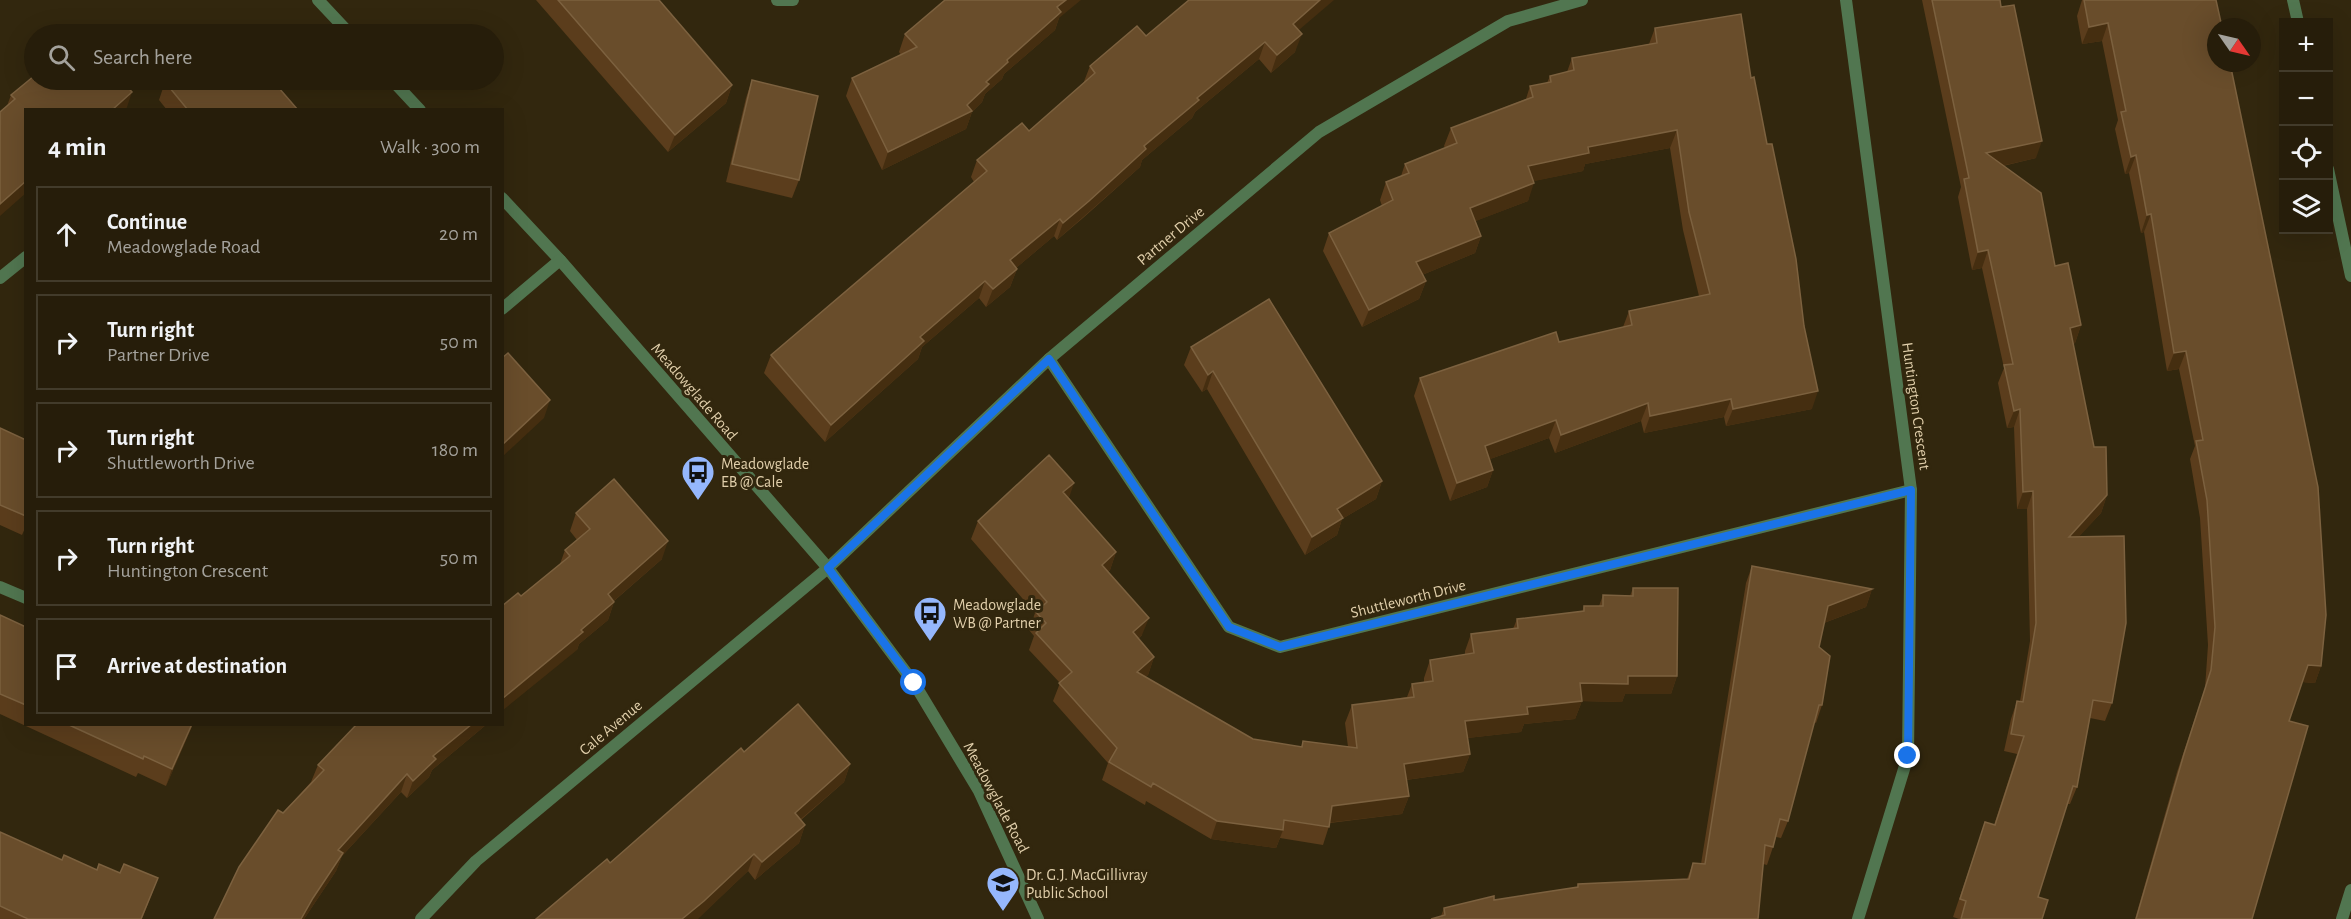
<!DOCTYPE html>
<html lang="en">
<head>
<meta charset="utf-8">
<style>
  body { margin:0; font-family:"Alegreya Sans",sans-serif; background:#2e2613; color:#f1f3f6 }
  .controls { position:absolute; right:18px; top:18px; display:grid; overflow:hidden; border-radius:0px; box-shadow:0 6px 24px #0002 }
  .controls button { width:54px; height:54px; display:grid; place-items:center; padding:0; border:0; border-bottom:2px solid #423b2b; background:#261d0a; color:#f1f3f6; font:30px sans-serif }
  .compass { position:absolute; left:2207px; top:18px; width:54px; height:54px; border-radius:50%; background:#261d0a; box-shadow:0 6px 24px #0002; rotate:124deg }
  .stop { position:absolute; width:18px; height:18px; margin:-14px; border:4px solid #1a73e8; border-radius:50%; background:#fff }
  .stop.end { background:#1a73e8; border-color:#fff; box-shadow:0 2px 6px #0008 }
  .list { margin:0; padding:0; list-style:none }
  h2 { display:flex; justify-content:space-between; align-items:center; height:78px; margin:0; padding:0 24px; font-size:26px }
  h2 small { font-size:20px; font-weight:400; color:#a4a29c }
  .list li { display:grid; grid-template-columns:39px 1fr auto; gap:18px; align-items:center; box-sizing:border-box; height:96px; margin:0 12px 12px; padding:0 12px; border:2px solid #423b2b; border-radius:0px }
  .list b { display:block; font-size:22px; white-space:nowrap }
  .list p { margin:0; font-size:20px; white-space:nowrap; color:#a4a29c }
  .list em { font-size:20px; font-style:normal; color:#a4a29c }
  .icon { flex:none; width:33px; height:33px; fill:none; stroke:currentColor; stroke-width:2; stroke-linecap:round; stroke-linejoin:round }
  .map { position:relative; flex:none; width:2351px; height:919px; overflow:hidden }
  .search { position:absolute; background:#261d0a; box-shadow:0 6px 24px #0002; left:24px; top:24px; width:480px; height:66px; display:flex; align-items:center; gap:15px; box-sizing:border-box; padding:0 21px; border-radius:33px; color:#a4a29c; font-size:22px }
  .panel { position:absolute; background:#261d0a; box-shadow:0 6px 24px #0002; left:24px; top:108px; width:480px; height:618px; border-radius:0px }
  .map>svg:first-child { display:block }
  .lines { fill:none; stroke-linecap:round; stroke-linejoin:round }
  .street { stroke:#517650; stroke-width:12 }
  .wall { fill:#5b3d1c }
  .shaded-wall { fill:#452e10 }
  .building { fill:#694d2b; stroke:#7c613f; stroke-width:1.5 }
  .route { stroke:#1a73e8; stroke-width:8 }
  .labels { text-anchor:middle; stroke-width:6; stroke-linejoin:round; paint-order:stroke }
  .street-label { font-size:16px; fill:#e1cfab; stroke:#32270e }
  .poi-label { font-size:16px; fill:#e1cfab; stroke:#32270e; text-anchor:start }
</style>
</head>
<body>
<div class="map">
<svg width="2351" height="919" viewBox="0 0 2351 919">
  <rect width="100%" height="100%" fill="#32270e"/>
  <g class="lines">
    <g class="street">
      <path d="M 318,0 L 350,34"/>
      <path d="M 777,0 L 793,0"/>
      <path d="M 1846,0 L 1911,490 L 1908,756 L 1858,919"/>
      <path d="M 2293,0 L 2298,22"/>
      <path d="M 392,80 L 420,110"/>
      <path d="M 2328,169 L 2351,276"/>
      <path d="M 502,198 L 560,260 L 828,568 L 914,683 L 979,791 L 1038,919"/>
      <path d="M 0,278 L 26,257"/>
      <path d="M 502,309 L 560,260"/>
      <path d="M 1049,359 L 1229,627 L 1280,647 L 1911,490"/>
      <path d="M 0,587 L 26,598"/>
      <path d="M 421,919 L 476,861 L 828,568 L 1049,359 L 1319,132 L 1508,21 L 1582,0"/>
      <path d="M 2342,919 L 2351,890"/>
    </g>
  </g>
  <g class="wall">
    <path d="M 536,0 L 659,0 L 732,85 L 726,103 L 668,152 Z"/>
    <path d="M 1922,0 L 2000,0 L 2036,158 L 2003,166 L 2055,266 L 2081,325 L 2075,343 L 2073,344 L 2094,447 L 2107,495 L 2101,513 L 2079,536 L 2112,703 L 2105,721 L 2090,718 L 2077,787 L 2070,804 L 2067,804 L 2038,897 L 2042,919 L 1959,919 L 1953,917 L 1985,822 L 1994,825 L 2017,754 L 2004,751 L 2011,719 L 2017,701 L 2020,701 L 2030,641 L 2027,509 L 2017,509 L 2014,427 L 2007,428 L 1998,383 L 2004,368 L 1982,268 L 1972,270 L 1958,197 L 1961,187 Z"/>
    <path d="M 2082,0 L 2216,0 L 2321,666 L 2315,683 L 2302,682 L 2289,721 L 2252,919 L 2135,919 L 2177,772 L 2205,688 L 2208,645 L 2200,518 L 2190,459 L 2195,446 L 2179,369 L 2167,371 L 2144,232 L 2141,233 L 2129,173 L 2125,174 L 2115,129 L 2118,120 L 2102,41 L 2082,44 L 2077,16 Z"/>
    <path d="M 1059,18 L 1055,30 L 1004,74 L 1002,79 L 985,94 L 982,102 L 972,112 L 966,129 L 882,170 L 846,96 L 852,78 L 901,55 L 899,52 L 905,34 Z"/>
    <path d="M 1655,28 L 1751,78 L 1812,409 L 1726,426 L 1724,417 L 1644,433 L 1641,421 L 1555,453 L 1549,438 L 1490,459 L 1493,470 L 1487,487 L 1450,501 L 1414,396 L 1420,378 L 1559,342 L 1623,327 L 1629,311 L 1699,296 L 1683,230 L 1670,148 L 1585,164 L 1583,171 L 1533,181 L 1528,201 L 1475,221 L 1481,236 L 1475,253 L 1422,275 L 1426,281 L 1419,299 L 1362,327 L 1323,251 L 1329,233 L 1382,206 L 1380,200 L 1386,182 L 1401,176 L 1405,164 L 1445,148 L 1444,146 L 1451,128 L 1526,99 L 1530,86 L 1547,83 L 1550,76 L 1567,72 L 1572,58 L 1649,44 Z"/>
    <path d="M 1299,31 L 1295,52 L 1271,73 L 1259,59 L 1195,112 L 1192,118 L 1142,160 L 1140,167 L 1083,218 L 1057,240 L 1054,236 L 1016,268 L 1017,269 L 1010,287 L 986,307 L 979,298 L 922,347 L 918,359 L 825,442 L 764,373 L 771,355 L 974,182 L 971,177 L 977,160 L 1029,131 L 1083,84 L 1090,66 L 1146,36 Z"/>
    <path d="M 752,80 L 799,180 L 792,198 L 726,182 L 746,98 Z"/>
    <path d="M 165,82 L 298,110 L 167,110 L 159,100 Z"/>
    <path d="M 11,95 L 26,110 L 7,106 Z"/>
    <path d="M 1191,347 L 1382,481 L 1376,499 L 1342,519 L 1337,535 L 1305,555 L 1207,389 L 1202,392 L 1184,365 Z"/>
    <path d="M 0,428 L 26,440 L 26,526 L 22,535 L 0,525 Z"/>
    <path d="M 1069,498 L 1116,552 L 1110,570 L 1108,572 L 1142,635 L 1138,639 L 1154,657 L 1148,675 L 1145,677 L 1253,739 L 1301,747 L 1303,741 L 1348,747 L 1345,723 L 1352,705 L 1407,697 L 1412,684 L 1424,683 L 1424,678 L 1430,660 L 1465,655 L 1465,651 L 1471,634 L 1513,629 L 1517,619 L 1582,612 L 1584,606 L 1599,606 L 1603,595 L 1630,596 L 1633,588 L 1677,676 L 1671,694 L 1625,694 L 1622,702 L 1582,701 L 1575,719 L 1524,724 L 1521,732 L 1467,738 L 1470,754 L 1463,772 L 1406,780 L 1409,796 L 1402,814 L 1330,823 L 1323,845 L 1280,838 L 1276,848 L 1211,839 L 1146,801 L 1145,805 L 1102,780 L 1108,763 L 1053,701 L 1060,683 L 1029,650 L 1034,636 L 1029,630 L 1035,613 L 971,539 L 978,521 Z"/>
    <path d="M 576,513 L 662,559 L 614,601 L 614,602 L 608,620 L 579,644 L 577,650 L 521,596 L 560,564 L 565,550 L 577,540 L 570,531 Z"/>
    <path d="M 1752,566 L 1872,589 L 1866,607 L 1824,623 L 1819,647 L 1822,705 L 1816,723 L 1814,722 L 1788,821 L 1781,838 L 1776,837 L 1773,847 L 1767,865 L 1763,864 L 1758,919 L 1441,916 L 1444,908 L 1577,887 L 1578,884 L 1687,879 L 1693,863 L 1701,864 L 1746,583 Z"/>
    <path d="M 0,615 L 26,627 L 26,724 L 193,724 L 166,786 L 138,773 L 136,777 L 0,714 Z"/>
    <path d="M 357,724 L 487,724 L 432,770 L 429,777 L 407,798 L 401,792 L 342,856 L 336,871 L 304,919 L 214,919 L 283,813 L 311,782 L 318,765 Z"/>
    <path d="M 744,752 L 850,764 L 844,782 L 801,820 L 805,825 L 799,843 L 755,880 L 748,871 L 697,919 L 536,919 L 610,863 Z"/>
    <path d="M 0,832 L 62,860 L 97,870 L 158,878 L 142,919 L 0,919 Z"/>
  </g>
  <g class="shaded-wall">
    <path d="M 1066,0 L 1081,0 L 1059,18 L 1055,30 L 1004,74 L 1002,79 L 985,94 L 982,102 L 972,112 L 966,129 L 882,170 L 888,152 L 986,82 L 1057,7 Z"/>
    <path d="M 1320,0 L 1334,0 L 1286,41 L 1293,24 Z"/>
    <path d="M 2108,23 L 2102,41 L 2082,44 L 2089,27 Z"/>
    <path d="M 1302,34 L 1295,52 L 1271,73 L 1277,55 Z"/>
    <path d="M 1265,42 L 1259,59 L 1195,112 L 1192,118 L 1142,160 L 1140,167 L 1057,240 L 1063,223 L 1144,146 L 1197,98 Z"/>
    <path d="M 732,85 L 726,103 L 668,152 L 675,135 Z"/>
    <path d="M 132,92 L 126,110 L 112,110 Z"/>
    <path d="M 1677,130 L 1670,148 L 1585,164 L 1583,171 L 1521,184 L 1528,166 L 1588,147 Z"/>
    <path d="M 2042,141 L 2036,158 L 1979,171 L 1986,153 Z"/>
    <path d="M 2136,155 L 2129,173 L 2125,174 L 2131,157 Z"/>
    <path d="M 26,181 L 26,193 L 0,216 L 0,204 Z"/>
    <path d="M 1534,183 L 1528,201 L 1463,226 L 1470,208 Z"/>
    <path d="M 2151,214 L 2144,232 L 2141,233 L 2147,215 Z"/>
    <path d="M 1060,219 L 1054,236 L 1004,278 L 1010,260 Z"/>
    <path d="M 1481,236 L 1475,253 L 1410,280 L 1416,262 Z"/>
    <path d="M 1988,250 L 1982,268 L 1972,270 L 1978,252 Z"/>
    <path d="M 1017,269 L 1010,287 L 986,307 L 993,289 Z"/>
    <path d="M 985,281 L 979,298 L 922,347 L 918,359 L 825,442 L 831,425 L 920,337 Z"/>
    <path d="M 1426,281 L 1419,299 L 1362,327 L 1369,310 Z"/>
    <path d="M 2081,325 L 2075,343 L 2063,346 L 2070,328 Z"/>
    <path d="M 2186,351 L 2179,369 L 2167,371 L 2174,353 Z"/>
    <path d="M 1213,371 L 1207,389 L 1202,392 L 1208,375 Z"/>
    <path d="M 1818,391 L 1812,409 L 1726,426 L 1733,409 Z"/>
    <path d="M 1731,399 L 1724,417 L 1644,433 L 1650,416 Z"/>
    <path d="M 550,400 L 544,418 L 502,457 L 502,445 Z"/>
    <path d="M 1648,403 L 1641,421 L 1555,453 L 1561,435 Z"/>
    <path d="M 2020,409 L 2014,427 L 2007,428 L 2014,411 Z"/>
    <path d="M 1556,420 L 1549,438 L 1479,463 L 1485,446 Z"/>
    <path d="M 1493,470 L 1487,487 L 1450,501 L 1457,483 Z"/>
    <path d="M 1382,481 L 1376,499 L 1342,519 L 1337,535 L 1305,555 L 1312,537 L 1337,509 Z"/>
    <path d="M 1074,483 L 1068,501 L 1063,492 Z"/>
    <path d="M 2033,491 L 2027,509 L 2017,509 L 2023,492 Z"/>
    <path d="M 2107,495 L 2101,513 L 2063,554 L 2069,537 Z"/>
    <path d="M 668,541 L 662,559 L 601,612 L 608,594 Z"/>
    <path d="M 1116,552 L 1110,570 L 1096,583 L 1102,565 Z"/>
    <path d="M 1872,589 L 1866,607 L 1821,624 L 1828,606 Z"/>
    <path d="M 614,602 L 608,620 L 579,644 L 577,650 L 502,711 L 502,699 L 581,630 Z"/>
    <path d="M 1149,618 L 1142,635 L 1126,650 L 1133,632 Z"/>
    <path d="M 1154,657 L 1148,675 L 1131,690 L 1137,672 Z"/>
    <path d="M 2308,665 L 2321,666 L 2315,683 L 2302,682 Z"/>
    <path d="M 1628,676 L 1677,676 L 1671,694 L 1625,694 L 1622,702 L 1573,701 L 1580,683 Z"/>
    <path d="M 1582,701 L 1575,719 L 1524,724 L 1521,732 L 1459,739 L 1465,721 L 1527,707 Z"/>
    <path d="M 192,724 L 193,724 L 166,786 L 172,769 Z"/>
    <path d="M 472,724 L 487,724 L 432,770 L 429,777 L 407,798 L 413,781 L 433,756 Z"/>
    <path d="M 1470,754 L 1463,772 L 1398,781 L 1404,764 Z"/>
    <path d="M 850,764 L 844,782 L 788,830 L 795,813 Z"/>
    <path d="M 407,774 L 401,792 L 342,856 L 336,871 L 304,919 L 301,919 L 338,850 Z"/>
    <path d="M 1409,796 L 1402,814 L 1326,823 L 1332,806 Z"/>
    <path d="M 1217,821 L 1283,830 L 1276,848 L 1211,839 Z"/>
    <path d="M 805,825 L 799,843 L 755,880 L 762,862 Z"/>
    <path d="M 754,854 L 748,871 L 698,919 L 682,919 Z"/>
    <path d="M 158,878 L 142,919 L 141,919 Z"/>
  </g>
  <g class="building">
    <path d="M 558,0 L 659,0 L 732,85 L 675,135 Z"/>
    <path d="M 945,0 L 1066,0 L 1057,7 L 1061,12 L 1007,60 L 1008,62 L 986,82 L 989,84 L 967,105 L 972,111 L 888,152 L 852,78 L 917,47 L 905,34 Z"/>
    <path d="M 1189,0 L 1320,0 L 1293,24 L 1302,34 L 1277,55 L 1265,42 L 1197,98 L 1199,100 L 1144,146 L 1146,149 L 1089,201 L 1063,223 L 1060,219 L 1010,260 L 1017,269 L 993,289 L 985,281 L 920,337 L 924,341 L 831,425 L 771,355 L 987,171 L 977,160 L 1022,123 L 1029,131 L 1095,73 L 1090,66 L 1137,26 L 1146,36 Z"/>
    <path d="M 1932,0 L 2000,0 L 2001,7 L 2014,5 L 2042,141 L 1986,153 L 2041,193 L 2055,266 L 2068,263 L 2081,325 L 2070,328 L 2094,447 L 2106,447 L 2107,495 L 2069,537 L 2124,536 L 2126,623 L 2112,703 L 2093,700 L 2077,787 L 2073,786 L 2038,897 L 2048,900 L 2042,919 L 1961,919 L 1966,901 L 1960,899 L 1985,822 L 1995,825 L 2024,736 L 2011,734 L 2017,701 L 2023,702 L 2036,623 L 2033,491 L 2023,492 L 2020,409 L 2014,411 L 2004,365 L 2013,364 L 1988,250 L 1978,252 L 1964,179 L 1969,178 Z"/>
    <path d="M 2084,0 L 2216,0 L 2222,27 L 2216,27 L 2216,63 L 2230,63 L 2318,487 L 2326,615 L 2321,666 L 2308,665 L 2289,721 L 2308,726 L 2252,919 L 2136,919 L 2184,754 L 2211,670 L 2215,627 L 2207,500 L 2196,441 L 2203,440 L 2186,351 L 2174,353 L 2151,214 L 2147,215 L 2136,155 L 2131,157 L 2121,112 L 2126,111 L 2108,23 L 2089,27 Z"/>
    <path d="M 1741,14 L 1751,78 L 1754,77 L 1767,144 L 1772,144 L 1796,259 L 1804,326 L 1818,391 L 1733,409 L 1731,399 L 1650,416 L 1648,403 L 1561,435 L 1556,420 L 1485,446 L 1493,470 L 1457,483 L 1420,378 L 1556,332 L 1559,342 L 1632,325 L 1629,311 L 1710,294 L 1689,212 L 1677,130 L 1588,147 L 1589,153 L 1528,166 L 1534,183 L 1470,208 L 1481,236 L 1416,262 L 1426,281 L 1369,310 L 1329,233 L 1393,200 L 1386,182 L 1409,173 L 1405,164 L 1457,143 L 1451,128 L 1533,97 L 1530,86 L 1551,82 L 1550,76 L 1574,70 L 1572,58 L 1657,43 L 1655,28 Z"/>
    <path d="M 229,28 L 234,34 L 222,34 Z"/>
    <path d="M 34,76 L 34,80 L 121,80 L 132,92 L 112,110 L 26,110 L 26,181 L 0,204 L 0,112 L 15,99 L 11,95 Z"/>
    <path d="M 169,80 L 272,80 L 298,110 L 188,110 L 165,82 Z"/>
    <path d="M 752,80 L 818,96 L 799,180 L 732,164 Z"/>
    <path d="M 1269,299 L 1382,481 L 1337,509 L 1343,518 L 1312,537 L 1213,371 L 1208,375 L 1191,347 Z"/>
    <path d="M 508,353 L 550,400 L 502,445 L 502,358 Z"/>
    <path d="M 0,428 L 26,440 L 26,516 L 0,505 Z"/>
    <path d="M 1049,455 L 1074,483 L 1063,492 L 1116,552 L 1102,565 L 1149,618 L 1133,632 L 1154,657 L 1137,672 L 1253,739 L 1302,747 L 1303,741 L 1357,748 L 1352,705 L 1414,697 L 1412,684 L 1433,681 L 1430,660 L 1474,653 L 1471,634 L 1518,628 L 1517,619 L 1584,611 L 1584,606 L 1603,606 L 1603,595 L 1633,596 L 1633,588 L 1678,588 L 1677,676 L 1628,676 L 1628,684 L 1580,683 L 1582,701 L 1527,707 L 1528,714 L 1465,721 L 1470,754 L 1404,764 L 1409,796 L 1332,806 L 1329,827 L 1284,820 L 1283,830 L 1217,821 L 1153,783 L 1151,787 L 1109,762 L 1117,748 L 1059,683 L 1072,672 L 1036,633 L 1046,623 L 1036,612 L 1047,602 L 978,521 Z"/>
    <path d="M 614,479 L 668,541 L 608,594 L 614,602 L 581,630 L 583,632 L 502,699 L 502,606 L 518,593 L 521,596 L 570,556 L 565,550 L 590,529 L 576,513 Z"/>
    <path d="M 1752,566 L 1872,589 L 1828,606 L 1819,647 L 1830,656 L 1822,705 L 1819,705 L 1788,821 L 1780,819 L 1773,847 L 1765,845 L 1758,919 L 1431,919 L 1445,915 L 1444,908 L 1494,896 L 1494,900 L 1578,887 L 1578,884 L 1689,879 L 1693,863 L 1705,864 Z"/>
    <path d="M 0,615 L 26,627 L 26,705 L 0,694 Z"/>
    <path d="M 798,704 L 850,764 L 795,813 L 805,825 L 762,862 L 754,854 L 704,901 L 682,919 L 536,919 L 607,859 L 610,863 L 741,748 L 744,752 Z"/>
    <path d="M 67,724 L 192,724 L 172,769 L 144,756 L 143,759 Z"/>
    <path d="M 357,724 L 472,724 L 433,756 L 436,759 L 413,781 L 407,774 L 338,850 L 343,853 L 313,898 L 301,919 L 214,919 L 239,867 L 278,810 L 283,813 L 324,770 L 318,765 Z"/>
    <path d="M 0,832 L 62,860 L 64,855 L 97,870 L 99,864 L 120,873 L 124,864 L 158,878 L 141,919 L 28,919 L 0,906 Z"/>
  </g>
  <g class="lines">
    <path class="route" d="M 914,683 L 828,568 L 1049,359 L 1229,627 L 1280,647 L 1911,490 L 1908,756"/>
  </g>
  <defs>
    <symbol id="bus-pin" viewBox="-11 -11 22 30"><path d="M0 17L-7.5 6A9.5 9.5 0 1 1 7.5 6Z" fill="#95b7fd" stroke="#32270e"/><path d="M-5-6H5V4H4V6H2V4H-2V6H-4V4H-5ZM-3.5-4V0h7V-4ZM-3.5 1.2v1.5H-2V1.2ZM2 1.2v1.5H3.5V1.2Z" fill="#111"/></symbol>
    <symbol id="school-pin" viewBox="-11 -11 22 30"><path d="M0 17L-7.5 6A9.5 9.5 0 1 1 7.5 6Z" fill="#95b7fd" stroke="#32270e"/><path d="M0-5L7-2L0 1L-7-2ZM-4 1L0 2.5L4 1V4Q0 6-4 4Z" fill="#111"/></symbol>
  </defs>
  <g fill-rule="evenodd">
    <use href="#bus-pin" x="679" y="453" width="38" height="52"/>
    <use href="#bus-pin" x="911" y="594" width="38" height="52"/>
    <use href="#school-pin" x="984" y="864" width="38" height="52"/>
  </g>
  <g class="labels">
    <g class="street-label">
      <text transform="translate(1170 235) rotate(-40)" y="6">Partner Drive</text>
      <text transform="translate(695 391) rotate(49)" y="6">Meadowglade Road</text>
      <text transform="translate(1917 406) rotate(82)" y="6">Huntington Crescent</text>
      <text transform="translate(1408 598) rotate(-14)" y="6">Shuttleworth Drive</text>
      <text transform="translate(610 727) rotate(-40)" y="6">Cale Avenue</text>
      <text transform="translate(997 797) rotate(62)" y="6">Meadowglade Road</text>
    </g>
    <g class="poi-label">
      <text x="721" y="469">Meadowglade<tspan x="721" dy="18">EB @ Cale</tspan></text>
      <text x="953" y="610">Meadowglade<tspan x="953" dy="18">WB @ Partner</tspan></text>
      <text x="1026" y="880">Dr. G.J. MacGillivray<tspan x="1026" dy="18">Public School</tspan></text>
    </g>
  </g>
</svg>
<div class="controls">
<button>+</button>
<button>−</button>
<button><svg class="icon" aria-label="locate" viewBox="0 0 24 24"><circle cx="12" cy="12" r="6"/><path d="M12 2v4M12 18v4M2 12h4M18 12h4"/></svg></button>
<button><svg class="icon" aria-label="layers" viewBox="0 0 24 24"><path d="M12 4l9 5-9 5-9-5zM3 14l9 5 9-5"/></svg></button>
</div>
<svg class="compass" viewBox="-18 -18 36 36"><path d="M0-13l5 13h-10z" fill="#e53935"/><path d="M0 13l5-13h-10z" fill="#a4a29c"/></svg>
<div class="stop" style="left:914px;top:683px"></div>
<div class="stop end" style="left:1908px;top:756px"></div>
<div class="search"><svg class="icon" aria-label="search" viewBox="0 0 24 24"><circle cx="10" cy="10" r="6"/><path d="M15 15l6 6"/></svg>Search here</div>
<section class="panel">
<h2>4 min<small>Walk · 300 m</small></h2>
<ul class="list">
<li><svg class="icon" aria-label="ahead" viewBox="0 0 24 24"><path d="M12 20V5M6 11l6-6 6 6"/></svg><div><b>Continue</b><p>Meadowglade Road</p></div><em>20 m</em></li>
<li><svg class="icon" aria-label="right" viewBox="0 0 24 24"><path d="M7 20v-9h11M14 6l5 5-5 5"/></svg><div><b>Turn right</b><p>Partner Drive</p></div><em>50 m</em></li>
<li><svg class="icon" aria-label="right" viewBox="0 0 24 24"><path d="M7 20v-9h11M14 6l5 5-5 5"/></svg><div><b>Turn right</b><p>Shuttleworth Drive</p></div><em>180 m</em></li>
<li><svg class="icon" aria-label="right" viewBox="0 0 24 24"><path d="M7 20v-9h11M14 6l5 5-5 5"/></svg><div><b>Turn right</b><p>Huntington Crescent</p></div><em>50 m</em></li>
<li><svg class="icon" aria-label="arrive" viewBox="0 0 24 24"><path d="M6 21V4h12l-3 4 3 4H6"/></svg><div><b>Arrive at destination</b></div></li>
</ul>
</section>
</div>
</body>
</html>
